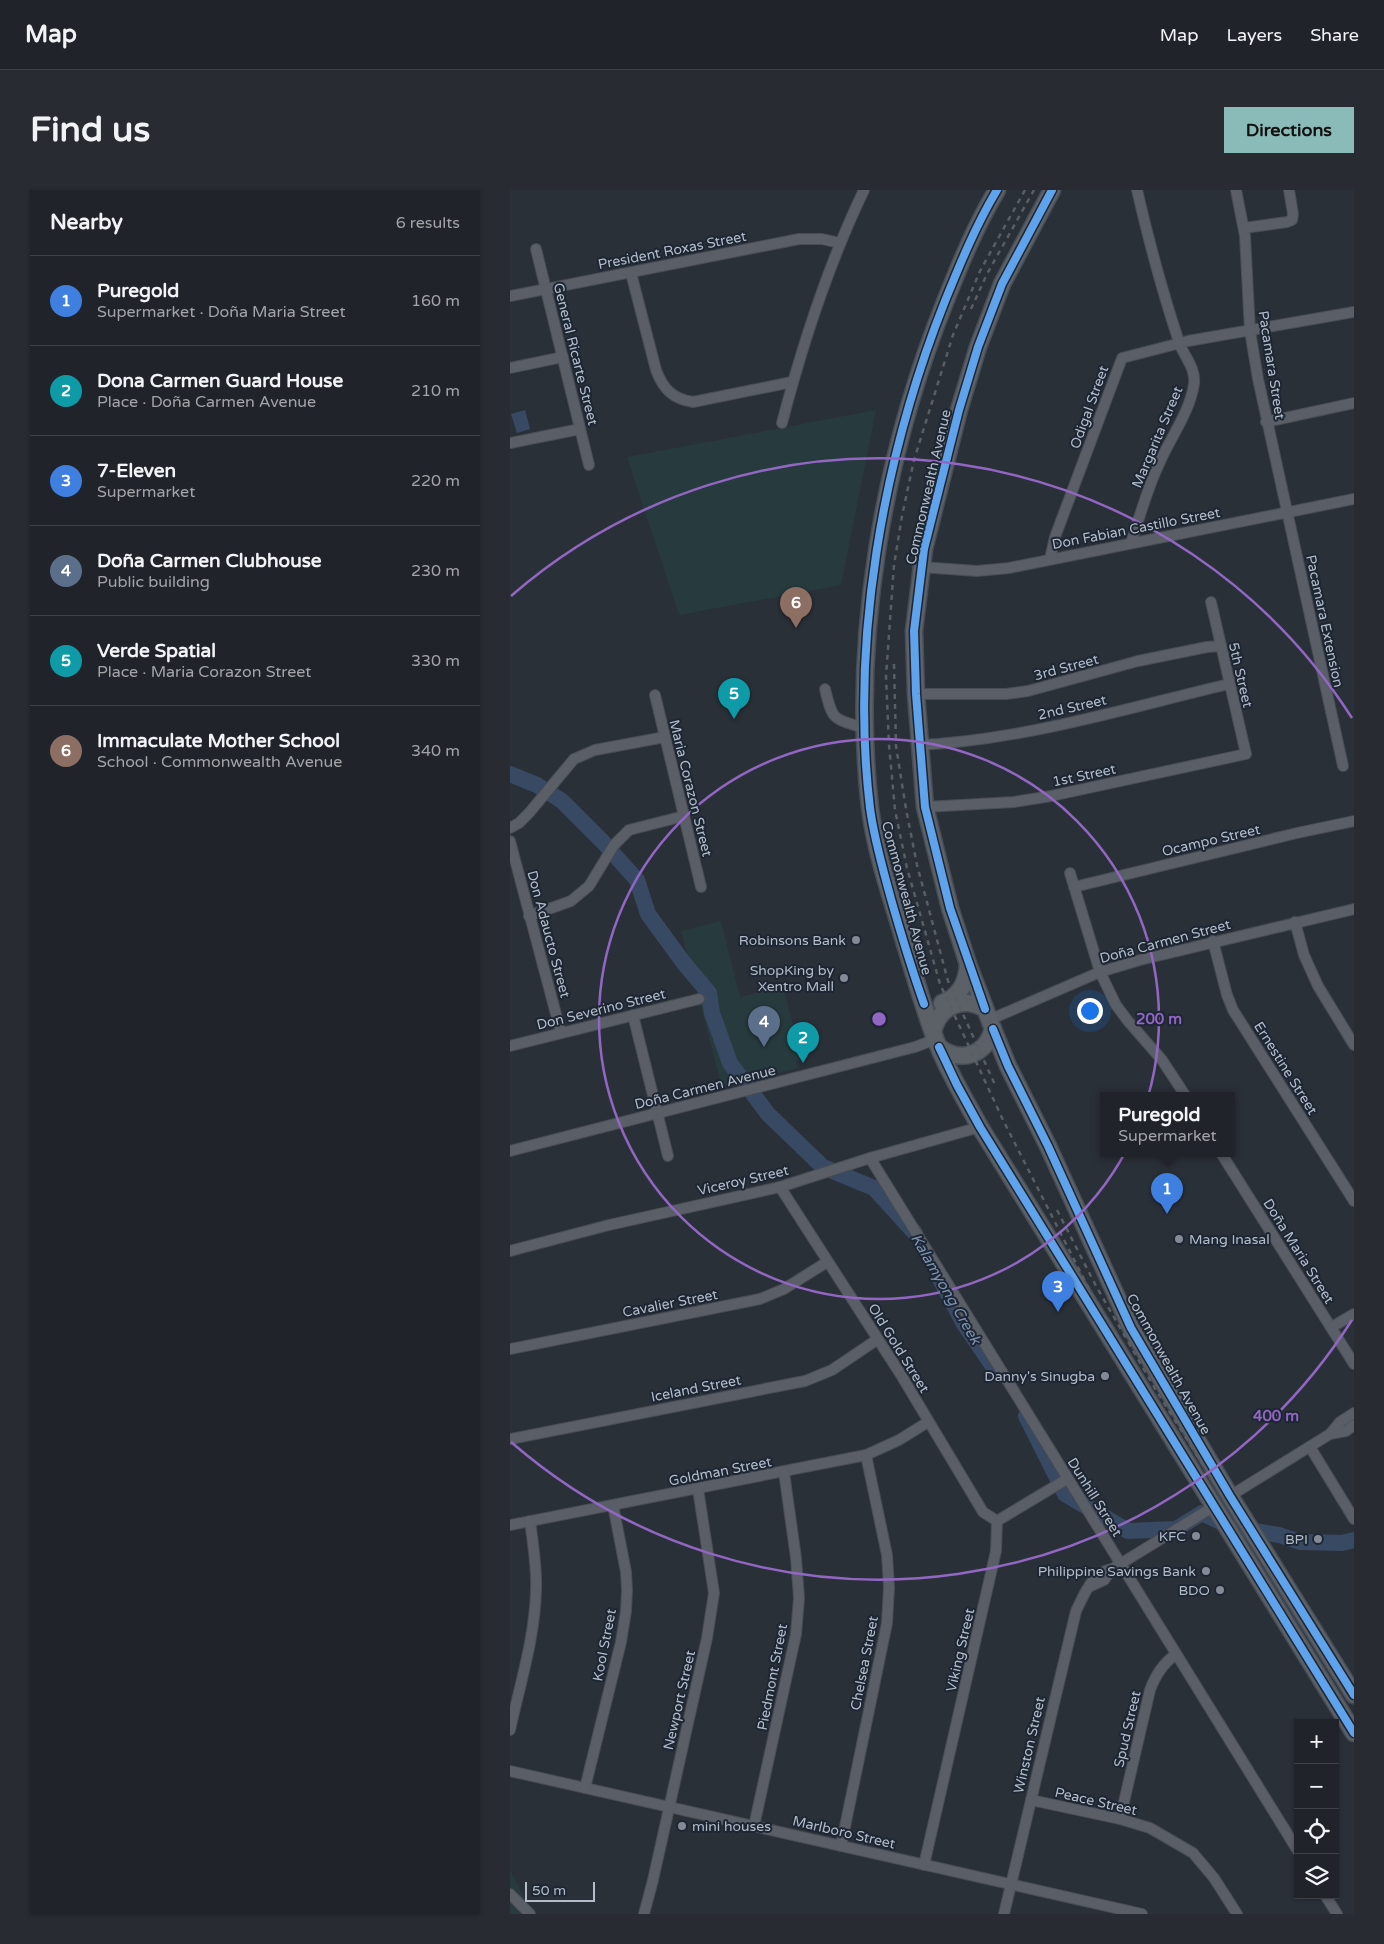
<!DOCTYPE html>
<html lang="en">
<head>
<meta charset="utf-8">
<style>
  body { margin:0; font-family:"Varela Round",sans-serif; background:#282c32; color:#f1f3f6 }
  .controls { position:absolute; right:15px; bottom:15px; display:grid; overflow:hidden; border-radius:0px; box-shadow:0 1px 4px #0004 }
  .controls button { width:45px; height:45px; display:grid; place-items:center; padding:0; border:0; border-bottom:1px solid #3d4147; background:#20242a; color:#f1f3f6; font:25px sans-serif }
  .scale { position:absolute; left:15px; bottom:12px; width:70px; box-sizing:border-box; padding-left:5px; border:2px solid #b4bcc9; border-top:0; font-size:14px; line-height:18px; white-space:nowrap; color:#b4bcc9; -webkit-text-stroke:4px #1d2633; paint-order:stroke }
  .you { position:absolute; left:579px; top:820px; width:18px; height:18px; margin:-12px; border:4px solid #fff; border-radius:50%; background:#1a73e8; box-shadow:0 0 0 8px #1a73e833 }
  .badge { display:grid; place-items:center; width:32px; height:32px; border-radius:50%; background:#8bbbb9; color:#fff; font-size:16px; font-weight:700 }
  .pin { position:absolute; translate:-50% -41px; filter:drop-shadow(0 1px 2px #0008) }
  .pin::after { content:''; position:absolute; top:26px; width:18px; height:15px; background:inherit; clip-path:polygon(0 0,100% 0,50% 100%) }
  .popup { position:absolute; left:590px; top:902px; width:135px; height:65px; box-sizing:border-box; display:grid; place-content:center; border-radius:0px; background:#20242a; filter:drop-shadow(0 1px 4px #0005); font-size:16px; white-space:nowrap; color:#a2a4a8 }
  .popup b { font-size:19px; color:#f1f3f6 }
  .popup::after { content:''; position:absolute; left:50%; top:100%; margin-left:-10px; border:10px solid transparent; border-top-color:#20242a }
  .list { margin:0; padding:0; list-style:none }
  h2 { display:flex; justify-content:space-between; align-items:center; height:65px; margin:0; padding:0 20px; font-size:21px }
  h2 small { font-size:16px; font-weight:400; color:#a2a4a8 }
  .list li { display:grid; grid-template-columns:32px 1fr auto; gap:15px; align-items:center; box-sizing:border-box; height:90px; padding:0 20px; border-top:1px solid #3d4147 }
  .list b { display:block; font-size:19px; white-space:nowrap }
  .list p { margin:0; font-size:16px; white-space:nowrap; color:#a2a4a8 }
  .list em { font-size:16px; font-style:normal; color:#a2a4a8 }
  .icon { flex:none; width:28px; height:28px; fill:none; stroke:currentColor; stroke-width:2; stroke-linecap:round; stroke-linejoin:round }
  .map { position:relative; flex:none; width:844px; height:1724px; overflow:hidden; border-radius:0px }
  header { display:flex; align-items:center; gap:30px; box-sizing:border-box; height:70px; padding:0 25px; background:#20242a; border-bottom:1px solid #3d4147 }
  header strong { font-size:24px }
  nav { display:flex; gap:28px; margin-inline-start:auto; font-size:18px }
  .intro { display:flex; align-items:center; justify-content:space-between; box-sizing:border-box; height:120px; padding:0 30px }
  h1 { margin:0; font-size:35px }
  .button { padding:12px 22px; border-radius:0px; background:#8bbbb9; color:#111; font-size:18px; font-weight:700 }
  main { display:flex; gap:30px; padding:0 30px }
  aside { flex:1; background:#20242a; border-radius:0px; box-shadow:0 1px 4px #0004 }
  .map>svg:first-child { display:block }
  .green { fill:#273a3e }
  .water { fill:#384963 }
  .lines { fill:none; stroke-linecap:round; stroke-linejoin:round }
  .river { stroke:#384963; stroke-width:16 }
  .street-casing { stroke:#484c53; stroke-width:12 }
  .primary-casing { stroke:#484c55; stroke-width:19 }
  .street { stroke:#5a5e66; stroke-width:10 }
  .primary { stroke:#5c6168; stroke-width:16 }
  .rail { stroke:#595d64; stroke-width:2.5; stroke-dasharray:5 5; stroke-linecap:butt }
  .cycleway-casing { stroke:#1d2633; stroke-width:11 }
  .cycleway { stroke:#60a3ed; stroke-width:8 }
  .ring { fill:none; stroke:#9266c3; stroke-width:2.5 }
  .poi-dot { fill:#848b96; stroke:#1d2633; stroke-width:2 }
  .labels { text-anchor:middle; stroke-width:4; stroke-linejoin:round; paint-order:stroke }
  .street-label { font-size:14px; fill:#b4bcc9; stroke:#1d2633 }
  .poi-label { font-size:14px; fill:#b4bcc9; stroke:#1d2633; text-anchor:end }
  .water-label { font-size:15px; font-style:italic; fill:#7c92b1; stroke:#1d2633 }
  .centre { fill:#9266c3; stroke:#1d2633; stroke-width:2.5 }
  .ring-label { font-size:15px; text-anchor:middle; font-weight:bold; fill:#9266c3; stroke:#1d2633; stroke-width:4; stroke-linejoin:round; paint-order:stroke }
</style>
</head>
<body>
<header>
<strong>Map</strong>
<nav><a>Map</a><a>Layers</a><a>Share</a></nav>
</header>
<div class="intro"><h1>Find us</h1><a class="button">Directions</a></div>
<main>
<aside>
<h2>Nearby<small>6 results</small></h2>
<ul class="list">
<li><span class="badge" style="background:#3f7fe0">1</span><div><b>Puregold</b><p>Supermarket · Doña Maria Street</p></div><em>160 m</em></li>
<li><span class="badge" style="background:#0f9aa8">2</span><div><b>Dona Carmen Guard House</b><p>Place · Doña Carmen Avenue</p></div><em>210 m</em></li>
<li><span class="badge" style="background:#3f7fe0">3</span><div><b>7-Eleven</b><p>Supermarket</p></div><em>220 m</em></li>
<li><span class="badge" style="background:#5c6f8a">4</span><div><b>Doña Carmen Clubhouse</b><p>Public building</p></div><em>230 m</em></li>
<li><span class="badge" style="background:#0f9aa8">5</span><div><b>Verde Spatial</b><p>Place · Maria Corazon Street</p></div><em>330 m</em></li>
<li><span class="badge" style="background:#8d6e63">6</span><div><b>Immaculate Mother School</b><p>School · Commonwealth Avenue</p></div><em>340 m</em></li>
</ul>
</aside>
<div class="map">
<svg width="844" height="1724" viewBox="0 0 844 1724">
  <rect width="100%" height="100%" fill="#2a3038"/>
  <g class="green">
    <path d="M 366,220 L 331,395 L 169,425 L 117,267 Z"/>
    <path d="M 211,731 L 230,807 L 273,796 L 292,870 L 286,871 L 288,878 L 212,897 L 171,741 Z"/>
    <path d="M 0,1680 L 23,1724 L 0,1724 Z"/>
  </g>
  <path class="water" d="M 15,220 L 20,239 L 7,243 L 1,224 Z"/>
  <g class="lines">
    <g class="river">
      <path d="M 0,584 L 27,595 L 52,611 L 92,651 L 127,690 L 138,724 L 173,772 L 199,803 L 202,823 L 220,873 L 258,924 L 313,977 L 364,998 L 405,1043"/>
      <path d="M 429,1087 L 454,1134 L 489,1185"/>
      <path d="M 516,1226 L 555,1304 L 618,1341 L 666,1339 L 692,1323 L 721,1337 L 769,1345 L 790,1352 L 832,1353 L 844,1350"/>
    </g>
    <defs>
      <g id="street">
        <path d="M 726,0 L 735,46 L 740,141 L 748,189 L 833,576"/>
        <path d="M 734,38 L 777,32 L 782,30 L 783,24 L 779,0"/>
        <path d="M 26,59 L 79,275"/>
        <path d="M 121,83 L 146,180 C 153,199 163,209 183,212 L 282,192"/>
        <path d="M 0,106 L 289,49 L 312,49 L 330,53"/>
        <path d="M 0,178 L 53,167"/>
        <path d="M 756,232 L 844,213"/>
        <path d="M 272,233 C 293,152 318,75 354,0"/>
        <path d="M 0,253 L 70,239"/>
        <path d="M 621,353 C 630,326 637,299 649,274 C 660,248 680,222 684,194 C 686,179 675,167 670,155 C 653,104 639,52 627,0"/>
        <path d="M 540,369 L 545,347 L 612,168 L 678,151 L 844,122"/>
        <path d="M 411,377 L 467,381 L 499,378 L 844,309"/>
        <path d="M 315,499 C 323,532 323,528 354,538"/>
        <path d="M 406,504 L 496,504 L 518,501 L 628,471 L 697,457 L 710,456"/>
        <path d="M 145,505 L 191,697"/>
        <path d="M 409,555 C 514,550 617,518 719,494"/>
        <path d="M 415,617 L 504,612 L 541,606 L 736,564 L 701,412"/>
        <path d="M 0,638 L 9,633 L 19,623 L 64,569 L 85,560 L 155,547"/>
        <path d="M 0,651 L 51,843"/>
        <path d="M 560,683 L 590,782 L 606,815 L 618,831 L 652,870 L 675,905"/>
        <path d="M 564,697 L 787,643 L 844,631"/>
        <path d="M 19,726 L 61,711 L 79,696 L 104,655 L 119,640 L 174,626"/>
        <path d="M 785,732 L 794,765 L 808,796 L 844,855"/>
        <path d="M 703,751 L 717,805 L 723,820 L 844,1011"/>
        <path d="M 123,825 L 158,966"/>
        <path d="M 479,830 L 590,782 L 630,770 L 844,719"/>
        <path d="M 0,856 L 189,809"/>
        <path d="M 0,961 L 405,857 L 426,849"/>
        <path d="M 711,963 L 844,1174"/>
        <path d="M 360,968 L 788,1661"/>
        <path d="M 270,997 L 391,1185 L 473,1322 L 487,1331"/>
        <path d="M 0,1061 L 99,1035 L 270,997 L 360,968 L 470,937"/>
        <path d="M 822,1137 L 844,1124"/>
        <path d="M 0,1159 L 250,1109 L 274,1099 L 317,1072"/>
        <path d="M 820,1244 L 836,1241 L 844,1235"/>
        <path d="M 0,1249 L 295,1191 L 322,1180 L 368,1149"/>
        <path d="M 800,1257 L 844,1329"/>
        <path d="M 720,1306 L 820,1244 L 830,1232 L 844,1223"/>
        <path d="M 0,1335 L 356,1265 L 389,1250 L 418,1232"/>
        <path d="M 581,1396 L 594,1390 L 602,1379"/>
        <path d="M 0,1540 C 10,1494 25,1447 26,1400 C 27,1377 23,1354 20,1331"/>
        <path d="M 0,1581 L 632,1724"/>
        <path d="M 75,1598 L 111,1452 L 116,1421 L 117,1400 L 116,1382 L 103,1315"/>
        <path d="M 521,1610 L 610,1629 L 640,1638 L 683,1663 L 704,1688 L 727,1724"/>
        <path d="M 610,1629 L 640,1500 C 646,1484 653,1474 666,1464"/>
        <path d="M 244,1636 L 286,1444 L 289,1408 L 286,1368 L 274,1282"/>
        <path d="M 331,1656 L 377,1433 L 379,1397 L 377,1365 L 356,1265"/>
        <path d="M 414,1675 L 486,1361 L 487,1331 L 557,1289"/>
        <path d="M 0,1704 L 20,1724"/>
        <path d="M 815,1705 L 827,1724"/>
        <path d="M 134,1724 L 143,1690 L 197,1448 L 204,1403 L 188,1299"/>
        <path d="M 494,1724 L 566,1421 C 574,1405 582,1382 602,1379 L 703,1317"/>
      </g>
      <g id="primary">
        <path d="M 487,0 C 466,35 450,74 435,112 C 373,267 341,450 360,618 C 365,658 378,698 390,737 C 400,771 410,806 422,840 C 434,874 453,906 470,937 L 844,1543"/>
        <path d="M 542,0 L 492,94 L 468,157 L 449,220 L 414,359 L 404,441 L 406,504 L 415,617 L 440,718 L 458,774 L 483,839 L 498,876 L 538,956 L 621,1138 L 720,1306 L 844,1505"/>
        <path d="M 432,813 C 450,807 457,792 458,774"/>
        <path d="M 423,842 C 428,817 453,805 475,819"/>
        <path d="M 429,857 C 451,874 476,865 483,839"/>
      </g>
    </defs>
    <use href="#street" class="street-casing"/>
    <use href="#primary" class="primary-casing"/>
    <use href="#street" class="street"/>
    <use href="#primary" class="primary"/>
    <g class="rail">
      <path d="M 515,0 L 470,81 L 443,145 L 404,270 L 392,326 L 384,375 L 376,486 L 379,555 L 385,620 L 397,678 L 430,794 L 493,930 L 580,1101 L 640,1206 L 844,1530"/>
      <path d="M 461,119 L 477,84 L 524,0"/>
      <path d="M 384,474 L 386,556 L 396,619 L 407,675 L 438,791 L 486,897"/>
      <path d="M 547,1020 L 586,1096 L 647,1202 L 844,1514"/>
    </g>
    <defs>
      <g id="cycleway">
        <path d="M 414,814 C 402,780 391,744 381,709 C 373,679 364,649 360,618 C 340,451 373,267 435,111 C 450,74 466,35 487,0"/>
        <path d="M 475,819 L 440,718 L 415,617 L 406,504 L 404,441 L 414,359 L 449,220 L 468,157 L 492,94 L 542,0"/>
        <path d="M 483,839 L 498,876 L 538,956 L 621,1138 L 720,1306 L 844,1505"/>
        <path d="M 429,857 L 447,895 L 470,937 L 844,1543"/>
      </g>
    </defs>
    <use href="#cycleway" class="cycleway-casing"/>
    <use href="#cycleway" class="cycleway"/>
  </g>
  <g class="ring">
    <circle cx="369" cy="829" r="280"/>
    <path d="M842 1130A561 561 0 0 1 1 1252M1 406A561 561 0 0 1 842 528"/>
  </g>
  <g class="poi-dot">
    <circle cx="346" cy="750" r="5"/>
    <circle cx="334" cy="788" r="5"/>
    <circle cx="669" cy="1049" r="5"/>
    <circle cx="595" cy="1186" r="5"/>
    <circle cx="686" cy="1346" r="5"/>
    <circle cx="808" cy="1349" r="5"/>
    <circle cx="696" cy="1381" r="5"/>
    <circle cx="710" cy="1400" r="5"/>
    <circle cx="172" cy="1636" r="5"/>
  </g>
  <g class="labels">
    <g class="street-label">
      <text transform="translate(162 60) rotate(-11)" y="5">President Roxas Street</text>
      <text transform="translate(66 164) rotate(76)" y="5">General Ricarte Street</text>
      <text transform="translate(762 175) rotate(81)" y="5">Pacamara Street</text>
      <text transform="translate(579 217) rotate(-70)" y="5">Odigal Street</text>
      <text transform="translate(647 247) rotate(-67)" y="5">Margarita Street</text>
      <text transform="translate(418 297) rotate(-77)" y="5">Commonwealth Avenue</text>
      <text transform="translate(626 338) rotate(-11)" y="5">Don Fabian Castillo Street</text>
      <text transform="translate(815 431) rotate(78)" y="5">Pacamara Extension</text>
      <text transform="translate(556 477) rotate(-15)" y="5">3rd Street</text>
      <text transform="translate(731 485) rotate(77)" y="5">5th Street</text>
      <text transform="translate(562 517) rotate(-13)" y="5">2nd Street</text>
      <text transform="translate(574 585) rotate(-12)" y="5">1st Street</text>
      <text transform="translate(181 598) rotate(76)" y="5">Maria Corazon Street</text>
      <text transform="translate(701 650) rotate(-13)" y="5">Ocampo Street</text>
      <text transform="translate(397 708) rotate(75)" y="5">Commonwealth Avenue</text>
      <text transform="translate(39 744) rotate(75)" y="5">Don Adaucto Street</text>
      <text transform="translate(655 751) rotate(-15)" y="5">Doña Carmen Street</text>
      <text transform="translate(91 819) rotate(-14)" y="5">Don Severino Street</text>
      <text transform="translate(776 878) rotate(58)" y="5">Ernestine Street</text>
      <text transform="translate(195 897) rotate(-14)" y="5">Doña Carmen Avenue</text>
      <text transform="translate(233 990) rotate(-13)" y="5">Viceroy Street</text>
      <text transform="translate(789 1061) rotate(58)" y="5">Doña Maria Street</text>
      <text transform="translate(160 1113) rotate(-11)" y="5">Cavalier Street</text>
      <text transform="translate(389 1158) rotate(58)" y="5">Old Gold Street</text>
      <text transform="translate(659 1174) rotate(61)" y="5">Commonwealth Avenue</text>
      <text transform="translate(186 1198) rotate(-11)" y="5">Iceland Street</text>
      <text transform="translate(210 1281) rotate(-11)" y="5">Goldman Street</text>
      <text transform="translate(585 1307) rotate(58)" y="5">Dunhill Street</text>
      <text transform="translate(94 1455) rotate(-79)" y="5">Kool Street</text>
      <text transform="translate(450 1460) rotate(-77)" y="5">Viking Street</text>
      <text transform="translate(354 1473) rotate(-79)" y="5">Chelsea Street</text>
      <text transform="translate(262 1487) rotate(-79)" y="5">Piedmont Street</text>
      <text transform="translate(169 1510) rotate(-77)" y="5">Newport Street</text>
      <text transform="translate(617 1539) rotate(-77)" y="5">Spud Street</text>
      <text transform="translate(519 1555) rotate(-77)" y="5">Winston Street</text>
      <text transform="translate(586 1611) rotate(13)" y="5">Peace Street</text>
      <text transform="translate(334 1642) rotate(13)" y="5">Marlboro Street</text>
    </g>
    <g class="poi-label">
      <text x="336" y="755">Robinsons Bank</text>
      <text x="324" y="785">ShopKing by<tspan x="324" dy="16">Xentro Mall</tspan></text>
      <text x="679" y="1054" text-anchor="start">Mang Inasal</text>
      <text x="585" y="1191">Danny's Sinugba</text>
      <text x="676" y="1351">KFC</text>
      <text x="798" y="1354">BPI</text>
      <text x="686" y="1386">Philippine Savings Bank</text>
      <text x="700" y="1405">BDO</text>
      <text x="182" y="1641" text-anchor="start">mini houses</text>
    </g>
    <g class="water-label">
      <text transform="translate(436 1099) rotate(60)" y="5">Kalamyong Creek</text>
    </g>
  </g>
  <circle cx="369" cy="829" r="8" class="centre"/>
  <g class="ring-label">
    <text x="649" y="834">200 m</text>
    <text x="766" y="1231">400 m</text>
  </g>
</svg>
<div class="controls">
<button>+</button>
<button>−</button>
<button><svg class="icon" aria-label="locate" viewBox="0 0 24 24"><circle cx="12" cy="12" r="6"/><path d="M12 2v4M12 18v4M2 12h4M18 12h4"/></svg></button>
<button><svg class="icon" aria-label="layers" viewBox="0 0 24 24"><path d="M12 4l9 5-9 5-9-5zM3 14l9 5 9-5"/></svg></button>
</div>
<div class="scale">50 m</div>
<div class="you"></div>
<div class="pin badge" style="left:657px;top:1024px;background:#3f7fe0">1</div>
<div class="popup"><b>Puregold</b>Supermarket</div>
<div class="pin badge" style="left:293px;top:873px;background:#0f9aa8">2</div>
<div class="pin badge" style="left:548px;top:1122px;background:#3f7fe0">3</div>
<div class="pin badge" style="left:254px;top:857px;background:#5c6f8a">4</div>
<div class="pin badge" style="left:224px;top:529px;background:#0f9aa8">5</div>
<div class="pin badge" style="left:286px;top:438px;background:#8d6e63">6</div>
</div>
</main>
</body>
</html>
